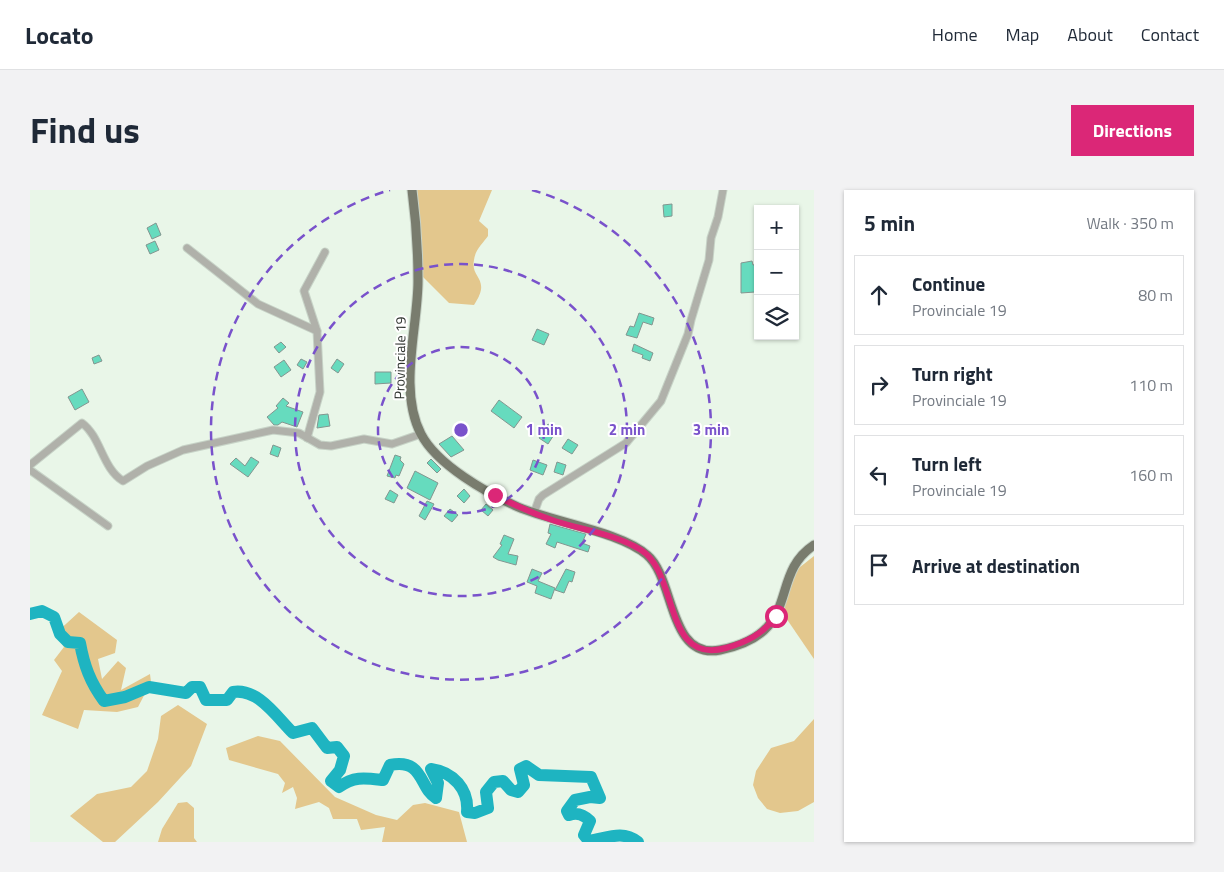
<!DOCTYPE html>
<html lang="en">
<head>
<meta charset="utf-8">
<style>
  body { margin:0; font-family:"Titillium Web",sans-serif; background:#f2f2f3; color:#1f2937 }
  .controls { position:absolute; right:15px; top:15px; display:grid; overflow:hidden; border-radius:0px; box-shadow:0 1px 4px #0004 }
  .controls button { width:45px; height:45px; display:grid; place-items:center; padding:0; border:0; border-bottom:1px solid #e0e1e3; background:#fff; color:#1f2937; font:25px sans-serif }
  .stop { position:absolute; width:15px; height:15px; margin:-11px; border:4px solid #db2777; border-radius:50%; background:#fff }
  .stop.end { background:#db2777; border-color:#fff; box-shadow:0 1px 5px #0008 }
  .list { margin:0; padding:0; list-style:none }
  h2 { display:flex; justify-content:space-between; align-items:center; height:65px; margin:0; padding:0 20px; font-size:21px }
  h2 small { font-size:16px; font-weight:400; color:#747a83 }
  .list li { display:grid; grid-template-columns:32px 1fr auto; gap:15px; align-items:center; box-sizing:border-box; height:80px; margin:0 10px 10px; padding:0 10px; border:1px solid #e0e1e3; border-radius:0px }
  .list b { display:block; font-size:19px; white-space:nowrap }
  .list p { margin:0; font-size:16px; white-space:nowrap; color:#747a83 }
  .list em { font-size:16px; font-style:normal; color:#747a83 }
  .icon { flex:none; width:28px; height:28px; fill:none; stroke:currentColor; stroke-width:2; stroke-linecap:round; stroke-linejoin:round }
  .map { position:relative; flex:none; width:784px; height:652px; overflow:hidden; border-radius:0px }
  header { display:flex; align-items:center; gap:30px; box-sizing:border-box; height:70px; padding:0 25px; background:#fff; border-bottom:1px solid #e0e1e3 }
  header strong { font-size:24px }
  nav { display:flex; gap:28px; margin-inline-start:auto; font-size:18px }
  .intro { display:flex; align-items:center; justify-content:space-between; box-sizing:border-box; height:120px; padding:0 30px }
  h1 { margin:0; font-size:35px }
  .button { padding:12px 22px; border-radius:0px; background:#db2777; color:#fff; font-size:18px; font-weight:700 }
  main { display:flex; gap:30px; padding:0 30px }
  aside { flex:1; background:#fff; border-radius:0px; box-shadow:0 1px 4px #0004 }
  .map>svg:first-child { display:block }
  .green { fill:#e3c78d }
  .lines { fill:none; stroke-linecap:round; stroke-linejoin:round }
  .river { stroke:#1eb4c1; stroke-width:12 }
  .building { fill:#66dbbe; stroke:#839690 }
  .minor-casing { stroke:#c7d3c7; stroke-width:9 }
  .major-casing { stroke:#c7d3c7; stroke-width:11 }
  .minor { stroke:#b0b1aa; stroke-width:7 }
  .major { stroke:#797c6e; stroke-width:9 }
  .route { stroke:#db2777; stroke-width:6 }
  .ring { fill:none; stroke:#7952cb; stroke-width:2.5; stroke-dasharray:9 6 }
  .labels { text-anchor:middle; stroke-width:4; stroke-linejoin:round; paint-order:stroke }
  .street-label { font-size:14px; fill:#2e332e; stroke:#fff }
  .centre { fill:#7952cb; stroke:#fff; stroke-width:2.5 }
  .ring-label { font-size:15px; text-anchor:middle; font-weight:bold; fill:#7952cb; stroke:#fff; stroke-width:4; stroke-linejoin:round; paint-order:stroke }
</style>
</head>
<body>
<header>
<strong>Locato</strong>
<nav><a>Home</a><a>Map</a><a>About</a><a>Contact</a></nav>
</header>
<div class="intro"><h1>Find us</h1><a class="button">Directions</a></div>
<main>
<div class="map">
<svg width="784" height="652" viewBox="0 0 784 652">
  <rect width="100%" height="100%" fill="#e9f6e8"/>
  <g class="green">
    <path d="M 382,0 L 462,0 L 449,31 L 458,39 L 458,46 C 453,53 445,60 444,70 C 440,89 462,88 444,115 L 419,113 L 388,82 Z"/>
    <path d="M 784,366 L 784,469 L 754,425 L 756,400 L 760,385 Z"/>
    <path d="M 49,422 L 87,450 L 85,463 L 68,469 L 72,489 L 88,471 L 96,478 L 91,500 L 120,484 L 121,492 L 108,517 L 87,522 L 54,520 L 48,539 L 12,525 L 32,481 L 24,470 L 34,457 L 25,444 Z"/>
    <path d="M 148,515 L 177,534 L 161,576 L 128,612 L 85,652 L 73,652 L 40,626 L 67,604 L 101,597 L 117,581 L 128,549 L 131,526 Z"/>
    <path d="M 784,529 L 784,612 L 768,621 L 750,623 L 737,619 L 728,608 L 723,595 L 726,581 L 741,558 L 764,551 Z"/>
    <path d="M 228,546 L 250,551 L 305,607 L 346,625 L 367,630 L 383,615 L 395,613 L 429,622 L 437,652 L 352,652 L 355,637 L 331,640 L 327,629 L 303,629 L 299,618 L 289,612 L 265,619 L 267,608 L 263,597 L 252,603 L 255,593 L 248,584 L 199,570 L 196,558 Z"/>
    <path d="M 157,612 L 164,618 L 164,648 L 167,652 L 128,652 L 132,639 L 148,613 Z"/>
  </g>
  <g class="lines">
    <path class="river" d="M 0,424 L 12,421 L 24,427 L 30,444 L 38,452 L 50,453 C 54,475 60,492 74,511 L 95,507 L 119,497 L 156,503 L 162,497 L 170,497 L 176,510 L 197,510 L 203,502 C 228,498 246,526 263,543 L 282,538 L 297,558 L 307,557 L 314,566 L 310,580 L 301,591 L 309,597 C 324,586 335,588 353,590 L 360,575 C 394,568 389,598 406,608 L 408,593 L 401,579 C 423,582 439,599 437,622 L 445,623 L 458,618 L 456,602 L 464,592 L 473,591 L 481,600 L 488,602 L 494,595 L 490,579 L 496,576 L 509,585 L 561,587 L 570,608 L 560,607 L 545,610 L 537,621 L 539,625 C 548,622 554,625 560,631 L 554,645 L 559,651 C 578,648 592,640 608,652"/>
  </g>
  <g class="building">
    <path d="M 642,14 L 642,26 L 634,27 L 633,15 Z"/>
    <path d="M 126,33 L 131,45 L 122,49 L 117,38 Z"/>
    <path d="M 125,51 L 129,60 L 120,64 L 116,55 Z"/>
    <path d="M 722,71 L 723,75 L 728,74 L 728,84 L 725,85 L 725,102 L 711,103 L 711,73 Z"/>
    <path d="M 609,123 L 624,128 L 622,135 L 613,132 L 607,148 L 596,145 L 600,136 L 604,137 Z"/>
    <path d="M 507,139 L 519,144 L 514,155 L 502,150 Z"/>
    <path d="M 251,152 L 256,157 L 249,163 L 244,157 Z"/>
    <path d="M 604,154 L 623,163 L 620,171 L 612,168 L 613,165 L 602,161 Z"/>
    <path d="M 69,165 L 72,171 L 64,174 L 62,168 Z"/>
    <path d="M 271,169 L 277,172 L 273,179 L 267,175 Z"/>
    <path d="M 307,169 L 314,174 L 308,183 L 301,178 Z"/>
    <path d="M 254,170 L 261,180 L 251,187 L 244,177 Z"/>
    <path d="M 345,182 L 361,182 L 361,193 L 345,194 Z"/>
    <path d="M 52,199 L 59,212 L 45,220 L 38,207 Z"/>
    <path d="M 253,208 L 259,213 L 256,216 L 273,222 L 267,237 L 252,232 L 248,235 L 244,235 L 237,227 L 248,218 L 246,216 Z"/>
    <path d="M 469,210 L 492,227 L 484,238 L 461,221 Z"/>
    <path d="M 298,224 L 300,236 L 287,238 L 289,225 Z"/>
    <path d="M 518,234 L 527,240 L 518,254 L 509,248 Z"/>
    <path d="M 422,246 L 434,260 L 421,267 L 409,254 Z"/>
    <path d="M 538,249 L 548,255 L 542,264 L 532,258 Z"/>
    <path d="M 243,255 L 251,258 L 248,267 L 240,264 Z"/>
    <path d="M 365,265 L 371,267 L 370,270 L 374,274 L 369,286 L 366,285 L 365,288 L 357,286 Z"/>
    <path d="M 221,267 L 229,272 L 218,287 L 200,274 L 206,268 L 215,276 Z"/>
    <path d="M 401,269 L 411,279 L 407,283 L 397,273 Z"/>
    <path d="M 503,270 L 517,275 L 513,285 L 500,280 Z"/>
    <path d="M 527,272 L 536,275 L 533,285 L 524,282 Z"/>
    <path d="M 385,281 L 408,293 L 400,310 L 377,298 Z"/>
    <path d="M 434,299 L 440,306 L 434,313 L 427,306 Z"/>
    <path d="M 360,300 L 368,305 L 364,313 L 355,309 Z"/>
    <path d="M 397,311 L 404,314 L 395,330 L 389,326 Z"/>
    <path d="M 456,314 L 463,320 L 458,326 L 451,320 Z"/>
    <path d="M 420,319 L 428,325 L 422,332 L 414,326 Z"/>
    <path d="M 520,334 L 556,344 L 552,353 L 560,356 L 558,362 L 527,352 L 525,358 L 516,354 L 521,344 L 518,343 Z"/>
    <path d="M 474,345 L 484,349 L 478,364 L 488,366 L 486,375 L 468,370 L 463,367 L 472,355 L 470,354 Z"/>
    <path d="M 502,379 L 512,383 L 508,391 L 525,398 L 521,409 L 505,403 L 507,396 L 497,392 Z"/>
    <path d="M 536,379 L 545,382 L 542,392 L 539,391 L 534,403 L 525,400 Z"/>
  </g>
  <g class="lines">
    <defs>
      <g id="minor">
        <path d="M 157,58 L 228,114 L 287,141"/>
        <path d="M 277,248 L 290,202 L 287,141 L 274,101 L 295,62"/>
        <path d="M 0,275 L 52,233 C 71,247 72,278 93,291 L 117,276 L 153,260 L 243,240 L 269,243 L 290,255 L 301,256 L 334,249 L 362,254 L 391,244"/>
        <path d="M 0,280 L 78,336"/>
        <path d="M 504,323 L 509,309 L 513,305 L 596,253 L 631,211 L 658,144 L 661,130 L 679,70 L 681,48 L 688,27 L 693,0"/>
      </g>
      <path id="major" d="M 382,0 C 386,30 388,60 388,91 C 388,137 368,200 391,244 C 407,275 457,303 488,317 C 523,332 591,342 617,365 C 645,388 638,470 690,460 C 774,443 737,386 784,355"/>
    </defs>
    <use href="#minor" class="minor-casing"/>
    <use href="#major" class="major-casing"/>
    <use href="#minor" class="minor"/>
    <use href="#major" class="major"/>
  </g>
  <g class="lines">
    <path class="route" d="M 465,305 C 484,315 504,324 525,331 C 553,340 585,344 611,360 C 649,383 633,476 696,458 C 717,452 733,444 746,426"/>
  </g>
  <g class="ring">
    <circle cx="431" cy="240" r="83"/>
    <circle cx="431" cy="240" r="166"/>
    <path d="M502 0A250 250 0 1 1 360 0"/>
  </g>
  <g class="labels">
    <g class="street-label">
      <text transform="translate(370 168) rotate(-89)" y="5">Provinciale 19</text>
    </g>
  </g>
  <circle cx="431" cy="240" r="8" class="centre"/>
  <g class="ring-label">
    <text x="514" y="245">1 min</text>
    <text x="597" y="245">2 min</text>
    <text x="681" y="245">3 min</text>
  </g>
</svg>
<div class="controls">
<button>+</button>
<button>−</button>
<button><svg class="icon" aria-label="layers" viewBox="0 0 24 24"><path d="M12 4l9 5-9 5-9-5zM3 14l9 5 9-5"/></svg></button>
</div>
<div class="stop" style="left:746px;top:426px"></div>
<div class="stop end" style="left:465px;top:305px"></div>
</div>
<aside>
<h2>5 min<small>Walk · 350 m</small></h2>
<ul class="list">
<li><svg class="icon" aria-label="ahead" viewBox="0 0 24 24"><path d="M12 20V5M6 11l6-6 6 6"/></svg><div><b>Continue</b><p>Provinciale 19</p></div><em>80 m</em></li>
<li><svg class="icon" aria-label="right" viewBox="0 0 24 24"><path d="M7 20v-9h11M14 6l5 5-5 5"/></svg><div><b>Turn right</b><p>Provinciale 19</p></div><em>110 m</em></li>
<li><svg class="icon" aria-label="left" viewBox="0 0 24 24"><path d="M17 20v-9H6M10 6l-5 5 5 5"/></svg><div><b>Turn left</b><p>Provinciale 19</p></div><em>160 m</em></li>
<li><svg class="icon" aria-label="arrive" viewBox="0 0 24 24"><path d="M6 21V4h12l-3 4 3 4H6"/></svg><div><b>Arrive at destination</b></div></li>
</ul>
</aside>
</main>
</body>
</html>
